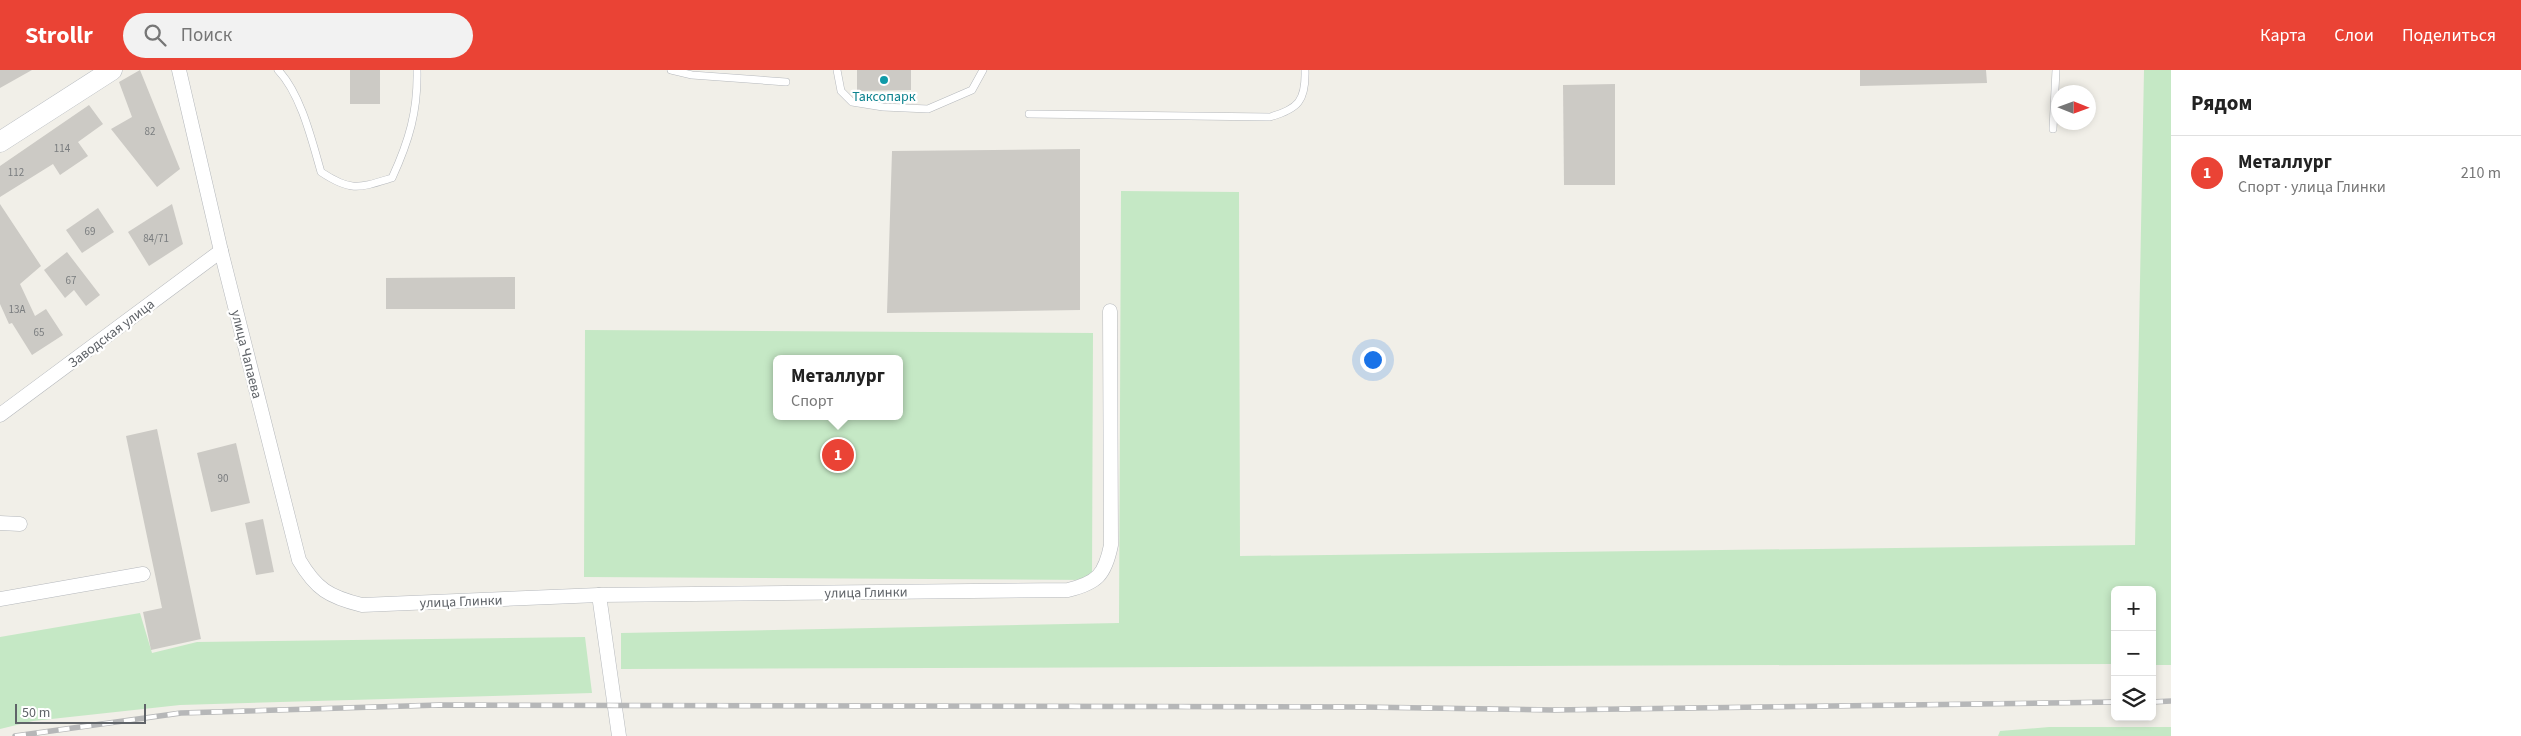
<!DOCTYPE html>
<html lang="ru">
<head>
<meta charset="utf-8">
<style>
  body { margin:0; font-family:"Source Sans 3",sans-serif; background:#f2f2f2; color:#222 }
  .controls { position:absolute; right:15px; bottom:15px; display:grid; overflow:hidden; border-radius:8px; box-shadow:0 2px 8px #0003 }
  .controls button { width:45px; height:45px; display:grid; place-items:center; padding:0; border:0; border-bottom:1px solid #e0e0e0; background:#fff; color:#222; font:25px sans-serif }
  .compass { position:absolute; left:2051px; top:15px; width:45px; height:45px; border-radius:50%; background:#fff; box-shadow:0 2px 8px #0003; rotate:91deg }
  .scale { position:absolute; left:15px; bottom:12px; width:131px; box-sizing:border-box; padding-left:5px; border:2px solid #5f6368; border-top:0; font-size:14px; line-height:18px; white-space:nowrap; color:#5f6368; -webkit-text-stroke:4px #fff; paint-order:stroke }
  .you { position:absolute; left:1372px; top:289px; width:18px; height:18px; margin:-12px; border:4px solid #fff; border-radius:50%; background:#1a73e8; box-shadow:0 0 0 8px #1a73e833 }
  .badge { display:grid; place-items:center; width:32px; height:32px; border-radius:50%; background:#ea4335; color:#fff; font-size:16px; font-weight:700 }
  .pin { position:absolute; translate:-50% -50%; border:2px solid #fff; box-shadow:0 1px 5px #0006 }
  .popup { position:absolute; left:773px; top:285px; width:130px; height:65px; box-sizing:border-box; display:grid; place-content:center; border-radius:8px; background:#fff; filter:drop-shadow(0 1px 4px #0005); font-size:16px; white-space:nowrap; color:#767676 }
  .popup b { font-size:19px; color:#222 }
  .popup::after { content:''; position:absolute; left:50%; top:100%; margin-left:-10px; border:10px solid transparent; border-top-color:#fff }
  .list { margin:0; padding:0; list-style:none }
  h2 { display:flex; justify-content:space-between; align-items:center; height:65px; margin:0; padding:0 20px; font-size:21px }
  h2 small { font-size:16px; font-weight:400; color:#767676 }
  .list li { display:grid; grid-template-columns:32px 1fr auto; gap:15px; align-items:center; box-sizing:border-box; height:75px; padding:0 20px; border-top:1px solid #e0e0e0 }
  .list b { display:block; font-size:19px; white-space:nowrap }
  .list p { margin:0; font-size:16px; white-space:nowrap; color:#767676 }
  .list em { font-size:16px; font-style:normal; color:#767676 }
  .icon { flex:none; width:28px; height:28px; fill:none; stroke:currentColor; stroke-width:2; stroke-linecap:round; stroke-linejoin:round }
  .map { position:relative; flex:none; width:2171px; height:666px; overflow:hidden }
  header { display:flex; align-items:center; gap:30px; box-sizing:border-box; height:70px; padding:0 25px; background:#ea4335; color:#fff }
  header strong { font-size:24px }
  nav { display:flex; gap:28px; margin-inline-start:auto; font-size:18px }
  .search { width:350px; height:45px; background:#f2f2f2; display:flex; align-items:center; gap:12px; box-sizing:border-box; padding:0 18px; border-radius:28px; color:#767676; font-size:19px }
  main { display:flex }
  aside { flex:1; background:#fff }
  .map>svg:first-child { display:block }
  .green { fill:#c5e8c5; fill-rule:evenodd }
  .building { fill:#cccac5 }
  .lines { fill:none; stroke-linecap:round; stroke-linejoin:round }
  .lane-casing { stroke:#b5b8bc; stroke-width:8 }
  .street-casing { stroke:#b5b8bc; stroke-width:15 }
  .secondary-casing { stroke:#b6babf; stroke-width:21 }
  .lane { stroke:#fff; stroke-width:7 }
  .street { stroke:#fff; stroke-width:14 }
  .secondary { stroke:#fff; stroke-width:20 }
  .rail-casing { stroke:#b6b7b8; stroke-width:5.5 }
  .rail { stroke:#fff; stroke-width:4; stroke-dasharray:11; stroke-linecap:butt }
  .culture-dot { fill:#0f9aa8; stroke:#fff; stroke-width:2 }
  .labels { text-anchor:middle; stroke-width:4.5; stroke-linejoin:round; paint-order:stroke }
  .number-label { font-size:11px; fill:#7a7d7f }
  .culture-label { font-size:14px; fill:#0d838f; stroke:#fff }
  .street-label { font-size:14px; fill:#5f6368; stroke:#fff }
</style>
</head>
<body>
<header>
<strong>Strollr</strong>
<div class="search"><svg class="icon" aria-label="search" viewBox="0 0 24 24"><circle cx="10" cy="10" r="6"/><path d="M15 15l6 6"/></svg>Поиск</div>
<nav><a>Карта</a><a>Слои</a><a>Поделиться</a></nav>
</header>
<main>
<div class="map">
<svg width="2171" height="666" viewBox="0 0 2171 666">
  <rect width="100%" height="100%" fill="#f1efe8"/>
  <g class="green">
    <path d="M 2144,0 L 2171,0 L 2171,595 L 2152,595 L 2152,520 L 2115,520 L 2115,594 L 621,599 L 621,563 L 1119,553 L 1121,121 L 1239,122 L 1240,486 L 2135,475 Z"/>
    <path d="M 585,260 L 1093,263 L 1092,510 L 584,507 ZM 777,289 L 899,289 L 899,346 L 777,346 Z"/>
    <path d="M 140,543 L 152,583 L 197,572 L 585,567 L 592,623 L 180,635 L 33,651 L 0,659 L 0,567 Z"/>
    <path d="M 2049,657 L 2171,657 L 2171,666 L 1998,666 L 2000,661 Z"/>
  </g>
  <g class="building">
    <path d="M 0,0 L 32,0 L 0,18 Z"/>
    <path d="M 140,0 L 180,99 L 157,117 L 111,59 L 132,47 L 119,12 Z"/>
    <rect x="350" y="0" width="30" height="34"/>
    <path d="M 857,0 L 911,0 L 911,20 L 857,21 Z"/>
    <path d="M 1860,0 L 1986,0 L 1987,13 L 1860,16 Z"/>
    <path d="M 1615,14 L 1615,115 L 1564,115 L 1563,15 Z"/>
    <path d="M 89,35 L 103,54 L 78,72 L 88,86 L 60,105 L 53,94 L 0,127 L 0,96 Z"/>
    <path d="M 1080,79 L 1080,240 L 887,243 L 892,81 Z"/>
    <path d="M 0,134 L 41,196 L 20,214 L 35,246 L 46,239 L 63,265 L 32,285 L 12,253 L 9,254 L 0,234 Z"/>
    <path d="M 172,134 L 183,174 L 149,196 L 128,162 Z"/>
    <path d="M 98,138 L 114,162 L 82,183 L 66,160 Z"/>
    <path d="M 67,182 L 100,225 L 86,236 L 74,220 L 65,228 L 44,200 Z"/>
    <path d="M 515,207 L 515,239 L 386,239 L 386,208 Z"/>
    <path d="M 157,359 L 201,569 L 151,580 L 143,542 L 162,538 L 126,366 Z"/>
    <path d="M 236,373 L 250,433 L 211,442 L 197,383 Z"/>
    <path d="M 263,449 L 274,502 L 256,505 L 245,453 Z"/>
  </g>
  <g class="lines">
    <defs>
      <g id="lane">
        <path d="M 278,0 C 301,24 312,71 321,102 C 351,122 359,118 392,108 C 409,71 418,41 417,0"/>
        <path d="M 671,0 L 692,5 L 786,12"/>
        <path d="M 837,0 L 841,21 L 852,32 L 883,37 L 928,39 L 972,20 L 983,0"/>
        <path d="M 1029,44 L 1270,47 C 1298,39 1306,31 1305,0"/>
        <path d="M 2053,59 L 2056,0"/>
      </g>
      <g id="street">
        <path d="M 179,0 L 221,181 L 299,490 C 316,519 329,527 362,535 L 599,525 L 1068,520 C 1097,513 1105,505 1111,475 L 1110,241"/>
        <path d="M 0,345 L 221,181"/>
        <path d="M 0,453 L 20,454"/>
        <path d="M 599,525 L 619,666"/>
        <path d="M 0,529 L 143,504"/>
      </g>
      <path id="secondary" d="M 0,72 L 112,0"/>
    </defs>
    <use href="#lane" class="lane-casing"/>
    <use href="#street" class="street-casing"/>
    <use href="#secondary" class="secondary-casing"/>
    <use href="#lane" class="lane"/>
    <use href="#street" class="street"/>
    <use href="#secondary" class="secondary"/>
    <defs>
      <g id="rail">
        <path d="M 2152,632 L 2171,631"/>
        <path d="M 15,666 L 181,643 L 439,635 L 1361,637 L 1553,640 L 2115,632"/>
      </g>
    </defs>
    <use href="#rail" class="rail-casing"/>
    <use href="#rail" class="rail"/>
  </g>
  <circle class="culture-dot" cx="884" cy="10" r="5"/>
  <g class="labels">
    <g class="number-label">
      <text x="150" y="65">82</text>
      <text x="62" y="82">114</text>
      <text x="16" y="106">112</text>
      <text x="90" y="165">69</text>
      <text x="156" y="172">84/71</text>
      <text x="71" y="214">67</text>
      <text x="17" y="243">13А</text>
      <text x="39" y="266">65</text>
      <text x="223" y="412">90</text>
    </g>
    <g class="culture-label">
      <text x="884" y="31">Таксопарк</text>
    </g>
    <g class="street-label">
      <text transform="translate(111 263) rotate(-37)" y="5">Заводская улица</text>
      <text transform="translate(247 284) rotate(76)" y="5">улица Чапаева</text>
      <text transform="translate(866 522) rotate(-1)" y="5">улица Глинки</text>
      <text transform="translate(461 531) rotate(-2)" y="5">улица Глинки</text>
    </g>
  </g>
</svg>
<div class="controls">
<button>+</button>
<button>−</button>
<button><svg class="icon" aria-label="layers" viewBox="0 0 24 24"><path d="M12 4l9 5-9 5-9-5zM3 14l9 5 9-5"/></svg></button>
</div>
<svg class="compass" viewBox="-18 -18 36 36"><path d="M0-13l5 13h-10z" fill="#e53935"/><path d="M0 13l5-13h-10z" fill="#767676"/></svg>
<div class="scale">50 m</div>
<div class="you"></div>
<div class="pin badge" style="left:838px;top:385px">1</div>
<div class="popup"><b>Металлург</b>Спорт</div>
</div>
<aside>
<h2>Рядом<small></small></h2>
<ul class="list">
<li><span class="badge">1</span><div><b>Металлург</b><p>Спорт · улица Глинки</p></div><em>210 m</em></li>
</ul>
</aside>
</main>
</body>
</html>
